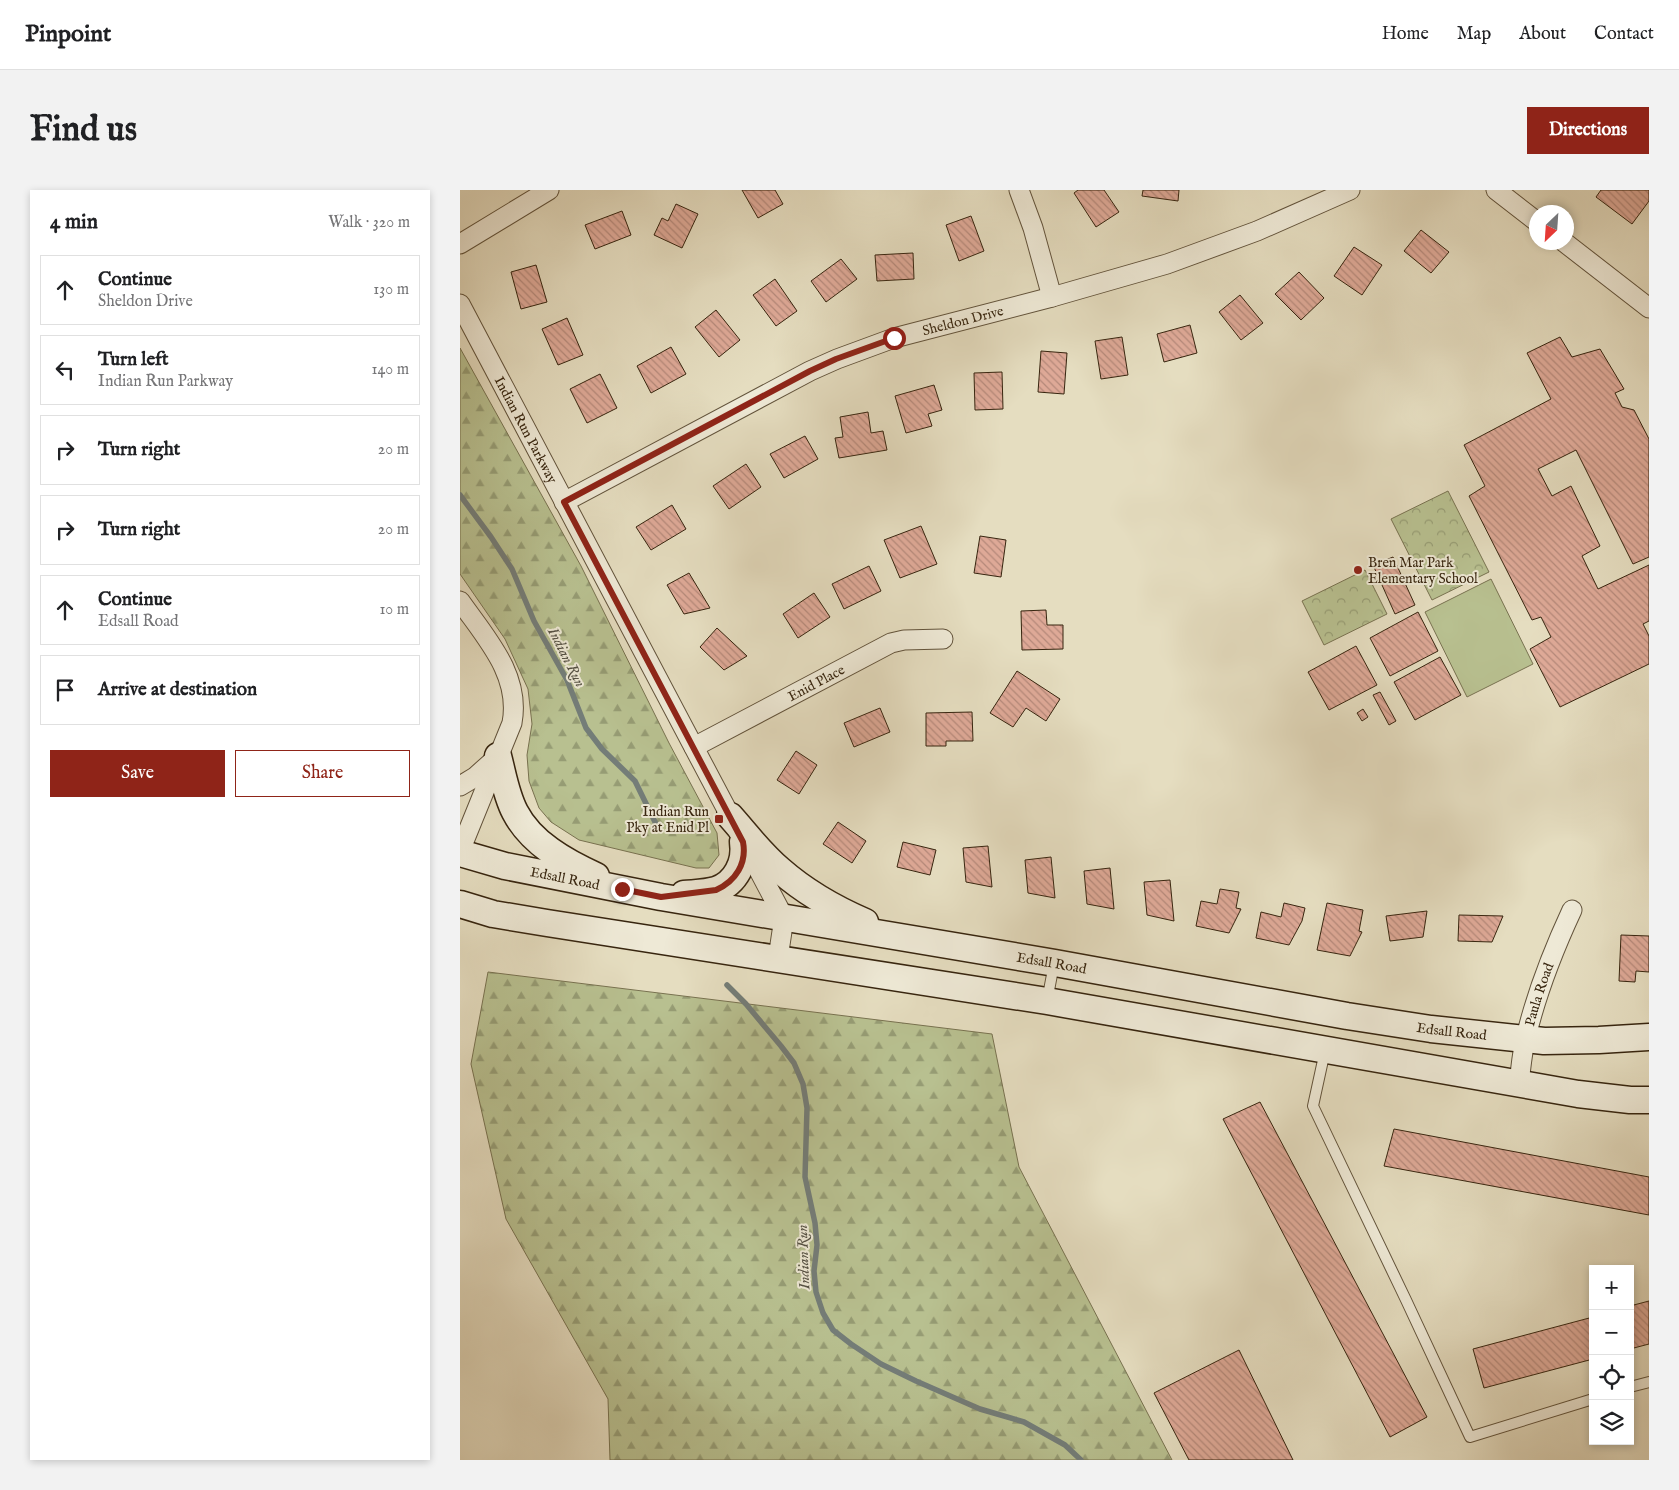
<!DOCTYPE html>
<html lang="en">
<head>
<meta charset="utf-8">
<style>
  body { margin:0; font-family:"IM FELL English",serif; background:#f2f2f2; color:#202124 }
  .controls { position:absolute; right:15px; bottom:15px; display:grid; overflow:hidden; border-radius:0px; box-shadow:0 2px 8px #0003 }
  .controls button { width:45px; height:45px; display:grid; place-items:center; padding:0; border:0; border-bottom:1px solid #e0e0e0; background:#fff; color:#202124; font:25px sans-serif }
  .compass { position:absolute; left:1069px; top:15px; width:45px; height:45px; border-radius:50%; background:#fff; box-shadow:0 2px 8px #0003; rotate:205deg }
  .stop { position:absolute; width:15px; height:15px; margin:-11px; border:4px solid #8f2418; border-radius:50%; background:#fff }
  .stop.end { background:#8f2418; border-color:#fff; box-shadow:0 1px 5px #0008 }
  .list { margin:0; padding:0; list-style:none }
  h2 { display:flex; justify-content:space-between; align-items:center; height:65px; margin:0; padding:0 20px; font-size:21px }
  h2 small { font-size:16px; font-weight:400; color:#757577 }
  .list li { display:grid; grid-template-columns:32px 1fr auto; gap:15px; align-items:center; box-sizing:border-box; height:70px; margin:0 10px 10px; padding:0 10px; border:1px solid #e0e0e0; border-radius:0px }
  .list b { display:block; font-size:19px; white-space:nowrap }
  .list p { margin:0; font-size:16px; white-space:nowrap; color:#757577 }
  .list em { font-size:16px; font-style:normal; color:#757577 }
  .actions { display:flex; gap:10px; padding:15px 20px }
  .actions a { flex:1; padding:11px 0; border:1px solid #8f2418; border-radius:0px; text-align:center; font-size:18px; color:#8f2418 }
  .actions .main { background:#8f2418; color:#fff }
  .icon { flex:none; width:28px; height:28px; fill:none; stroke:currentColor; stroke-width:2; stroke-linecap:round; stroke-linejoin:round }
  .map { position:relative; flex:none; width:1189px; height:1270px; overflow:hidden; border-radius:0px }
  header { display:flex; align-items:center; gap:30px; box-sizing:border-box; height:70px; padding:0 25px; background:#fff; border-bottom:1px solid #e0e0e0 }
  header strong { font-size:24px }
  nav { display:flex; gap:28px; margin-inline-start:auto; font-size:18px }
  .intro { display:flex; align-items:center; justify-content:space-between; box-sizing:border-box; height:120px; padding:0 30px }
  h1 { margin:0; font-size:35px }
  .button { padding:12px 22px; border-radius:0px; background:#8f2418; color:#fff; font-size:18px; font-weight:700 }
  main { display:flex; gap:30px; padding:0 30px }
  aside { flex:1; background:#fff; border-radius:0px; box-shadow:0 2px 8px #0003 }
  .map>svg:first-child { display:block }
  .green { fill:#b8c090; stroke:#787250 }
  .forest { fill:url(#forest-firs); stroke:#787250 }
  .park { fill:url(#park-crowns); stroke:#787250 }
  .lines { fill:none; stroke-linecap:round; stroke-linejoin:round }
  .stream { stroke:#747d78; stroke-width:5.5 }
  .building { fill:url(#building-back-hatch); stroke:#37250f }
  .lane-casing { stroke:#62533b; stroke-width:12 }
  .street-casing { stroke:#62533b; stroke-width:21 }
  .secondary-casing { stroke:#37250f; stroke-width:29 }
  .lane { stroke:#eee9d6; stroke-width:10 }
  .street { stroke:#eee9d6; stroke-width:19 }
  .secondary { stroke:#eee9d6; stroke-width:26 }
  .route { stroke:#8f2418; stroke-width:6 }
  .poi-dot { fill:#8f2418; stroke:#eee9d6; stroke-width:2 }
  .labels { text-anchor:middle; stroke-width:4; stroke-linejoin:round; paint-order:stroke }
  .street-label { font-size:14px; fill:#37250f; stroke:#eee9d6 }
  .poi-label { font-size:14px; fill:#37250f; stroke:#eee9d6; text-anchor:start }
  .water-label { font-size:15px; font-style:italic; fill:#555144; stroke:#eee9d6 }
</style>
</head>
<body>
<header>
<strong>Pinpoint</strong>
<nav><a>Home</a><a>Map</a><a>About</a><a>Contact</a></nav>
</header>
<div class="intro"><h1>Find us</h1><a class="button">Directions</a></div>
<main>
<aside>
<h2>4 min<small>Walk · 320 m</small></h2>
<ul class="list">
<li><svg class="icon" aria-label="ahead" viewBox="0 0 24 24"><path d="M12 20V5M6 11l6-6 6 6"/></svg><div><b>Continue</b><p>Sheldon Drive</p></div><em>130 m</em></li>
<li><svg class="icon" aria-label="left" viewBox="0 0 24 24"><path d="M17 20v-9H6M10 6l-5 5 5 5"/></svg><div><b>Turn left</b><p>Indian Run Parkway</p></div><em>140 m</em></li>
<li><svg class="icon" aria-label="right" viewBox="0 0 24 24"><path d="M7 20v-9h11M14 6l5 5-5 5"/></svg><div><b>Turn right</b></div><em>20 m</em></li>
<li><svg class="icon" aria-label="right" viewBox="0 0 24 24"><path d="M7 20v-9h11M14 6l5 5-5 5"/></svg><div><b>Turn right</b></div><em>20 m</em></li>
<li><svg class="icon" aria-label="ahead" viewBox="0 0 24 24"><path d="M12 20V5M6 11l6-6 6 6"/></svg><div><b>Continue</b><p>Edsall Road</p></div><em>10 m</em></li>
<li><svg class="icon" aria-label="arrive" viewBox="0 0 24 24"><path d="M6 21V4h12l-3 4 3 4H6"/></svg><div><b>Arrive at destination</b></div></li>
</ul>
<div class="actions"><a class="main">Save</a><a>Share</a></div>
</aside>
<div class="map">
<svg width="1189" height="1270" viewBox="0 0 1189 1270">
  <defs>
    <pattern id="forest-firs" width="22" height="20" patternUnits="userSpaceOnUse" patternTransform="scale(1.25)"><rect width="22" height="20" fill="#b8c090"/><path d="M5 1l3.5 6h-7zM16 11l3.5 6h-7z" fill="#969c74"/></pattern>
    <pattern id="park-crowns" width="20" height="18" patternUnits="userSpaceOnUse" patternTransform="scale(1.25)"><rect width="20" height="18" fill="#b8c090"/><path d="M2 6a3 3 0 1 1 6 0M12 15a3 3 0 1 1 6 0" fill="none" stroke="#969c74"/></pattern>
    <pattern id="building-back-hatch" width="6" height="6" patternUnits="userSpaceOnUse" patternTransform="scale(1.25)"><rect width="6" height="6" fill="#dea997"/><path d="M-1 5l2 2M0 0l6 6M5-1l2 2" fill="none" stroke="#b5897a"/></pattern>
  </defs>
  <rect width="100%" height="100%" fill="#e5ddc0"/>
  <filter id="stains"><feTurbulence type="fractalNoise" baseFrequency=".004" numOctaves="4"/><feColorMatrix values="0 0 0 0 .2 0 0 0 0 .09 0 0 0 0 .02 0 0 0 .5 -.17"/></filter>
  <radialGradient id="worn" r=".72"><stop offset=".6" stop-color="#630" stop-opacity="0"/><stop offset="1" stop-color="#630" stop-opacity=".3"/></radialGradient>
  <path class="green" d="M 1031,389 L 1073,474 L 1007,507 L 965,422 Z"/>
  <g class="forest">
    <path d="M 0,158 L 121,376 L 209,553 L 257,643 L 259,665 L 249,678 L 236,678 L 119,650 L 91,632 L 79,618 L 69,591 L 67,565 L 72,534 L 68,499 L 45,449 L 0,384 Z"/>
    <path d="M 28,782 L 532,844 L 559,977 L 712,1270 L 150,1270 L 148,1209 L 46,1029 L 11,874 Z"/>
  </g>
  <g class="park">
    <path d="M 988,301 L 1029,382 L 972,410 L 931,329 Z"/>
    <path d="M 905,380 L 927,424 L 864,455 L 842,411 Z"/>
  </g>
  <g class="lines">
    <g class="stream">
      <path d="M 0,305 L 31,347 L 52,379 L 74,431 L 107,490 L 126,538 L 142,559 L 175,591 L 197,636"/>
      <path d="M 267,795 L 286,814 L 321,856 L 334,873 L 343,894 L 347,918 L 345,987 L 355,1033 L 357,1055 L 354,1081 L 356,1102 L 363,1123 L 373,1140 L 391,1154 L 421,1174 L 456,1191 L 520,1219 L 564,1232 L 605,1255 L 621,1270"/>
    </g>
  </g>
  <g class="building">
    <path d="M 282,0 L 315,0 L 323,14 L 298,28 Z"/>
    <path d="M 618,0 L 644,0 L 659,22 L 636,37 L 614,3 Z"/>
    <path d="M 683,0 L 719,0 L 718,11 L 682,6 Z"/>
    <path d="M 1141,0 L 1189,0 L 1189,11 L 1172,34 L 1136,7 Z"/>
    <path d="M 216,14 L 238,24 L 222,58 L 194,45 L 202,28 L 208,31 Z"/>
    <path d="M 162,21 L 171,45 L 135,59 L 125,35 Z"/>
    <path d="M 511,26 L 524,61 L 499,71 L 486,35 Z"/>
    <path d="M 961,40 L 989,62 L 971,83 L 944,61 Z"/>
    <path d="M 894,57 L 922,75 L 902,105 L 874,86 Z"/>
    <path d="M 453,63 L 454,89 L 417,91 L 415,65 Z"/>
    <path d="M 381,69 L 397,89 L 366,112 L 351,91 Z"/>
    <path d="M 76,75 L 87,112 L 61,119 L 51,82 Z"/>
    <path d="M 839,82 L 864,108 L 841,130 L 815,104 Z"/>
    <path d="M 315,89 L 337,121 L 316,136 L 293,105 Z"/>
    <path d="M 780,105 L 803,133 L 781,150 L 759,122 Z"/>
    <path d="M 256,120 L 280,150 L 259,167 L 235,137 Z"/>
    <path d="M 107,128 L 123,165 L 98,175 L 82,139 Z"/>
    <path d="M 730,135 L 737,163 L 704,172 L 697,144 Z"/>
    <path d="M 662,147 L 668,185 L 641,189 L 635,151 Z"/>
    <path d="M 1100,147 L 1112,167 L 1140,159 L 1164,199 L 1155,203 L 1162,217 L 1174,220 L 1189,249 L 1189,367 L 1173,374 L 1116,260 L 1078,279 L 1092,306 L 1111,296 L 1140,356 L 1122,366 L 1138,399 L 1189,375 L 1189,431 L 1183,434 L 1189,446 L 1189,474 L 1100,517 L 1070,459 L 1091,447 L 1081,427 L 1072,430 L 1009,306 L 1025,296 L 1004,255 L 1091,209 L 1067,163 Z"/>
    <path d="M 211,157 L 226,184 L 191,203 L 177,176 Z"/>
    <path d="M 581,161 L 607,163 L 604,204 L 578,202 Z"/>
    <path d="M 542,182 L 543,219 L 515,220 L 514,183 Z"/>
    <path d="M 140,184 L 157,218 L 127,233 L 110,199 Z"/>
    <path d="M 474,195 L 482,220 L 468,224 L 472,236 L 446,243 L 435,206 Z"/>
    <path d="M 408,222 L 411,243 L 423,241 L 427,260 L 379,268 L 375,248 L 383,247 L 380,227 Z"/>
    <path d="M 345,246 L 358,269 L 324,288 L 310,264 Z"/>
    <path d="M 286,274 L 301,297 L 269,319 L 253,296 Z"/>
    <path d="M 212,315 L 226,339 L 191,360 L 176,337 Z"/>
    <path d="M 461,336 L 477,374 L 440,388 L 424,350 Z"/>
    <path d="M 520,346 L 546,350 L 541,387 L 514,383 Z"/>
    <path d="M 933,367 L 955,415 L 935,424 L 913,375 Z"/>
    <path d="M 409,376 L 421,401 L 384,419 L 372,394 Z"/>
    <path d="M 229,383 L 250,418 L 224,424 L 207,395 Z"/>
    <path d="M 354,403 L 370,427 L 338,448 L 323,424 Z"/>
    <path d="M 586,420 L 587,435 L 603,435 L 603,459 L 562,460 L 561,421 Z"/>
    <path d="M 958,422 L 978,461 L 930,486 L 910,448 Z"/>
    <path d="M 257,438 L 287,466 L 264,480 L 240,457 Z"/>
    <path d="M 896,456 L 917,495 L 869,520 L 848,482 Z"/>
    <path d="M 980,467 L 1001,505 L 955,530 L 934,492 Z"/>
    <path d="M 557,481 L 600,509 L 586,531 L 566,518 L 553,537 L 530,523 Z"/>
    <path d="M 920,502 L 936,531 L 929,535 L 913,505 Z"/>
    <path d="M 420,518 L 430,542 L 394,557 L 384,533 Z"/>
    <path d="M 903,519 L 908,527 L 902,531 L 897,523 Z"/>
    <path d="M 512,522 L 513,551 L 486,551 L 486,556 L 466,556 L 466,523 Z"/>
    <path d="M 336,561 L 357,575 L 339,604 L 317,590 Z"/>
    <path d="M 378,632 L 406,651 L 392,673 L 363,654 Z"/>
    <path d="M 443,652 L 476,660 L 470,685 L 437,677 Z"/>
    <path d="M 528,656 L 532,697 L 506,692 L 503,658 Z"/>
    <path d="M 591,667 L 595,708 L 568,703 L 565,670 Z"/>
    <path d="M 650,678 L 654,719 L 627,714 L 624,681 Z"/>
    <path d="M 710,690 L 714,731 L 687,725 L 684,692 Z"/>
    <path d="M 760,699 L 779,702 L 776,718 L 781,719 L 769,743 L 736,736 L 741,711 L 757,714 Z"/>
    <path d="M 824,713 L 845,718 L 842,731 L 829,755 L 796,748 L 801,722 L 821,727 Z"/>
    <path d="M 867,713 L 903,720 L 899,741 L 902,742 L 890,766 L 857,760 Z"/>
    <path d="M 967,721 L 963,747 L 930,751 L 926,726 Z"/>
    <path d="M 999,725 L 1043,726 L 1032,752 L 998,751 Z"/>
    <path d="M 1161,745 L 1189,746 L 1189,782 L 1176,781 L 1175,792 L 1159,791 Z"/>
    <path d="M 800,912 L 967,1227 L 930,1247 L 763,929 Z"/>
    <path d="M 934,939 L 1189,987 L 1189,1025 L 924,976 Z"/>
    <path d="M 1189,1111 L 1189,1154 L 1170,1159 L 1170,1116 Z"/>
    <path d="M 1133,1127 L 1133,1169 L 1024,1198 L 1013,1159 Z"/>
    <path d="M 779,1160 L 833,1270 L 729,1270 L 694,1203 Z"/>
  </g>
  <g class="lines">
    <defs>
      <g id="lane">
        <path d="M 587,811 L 594,774"/>
        <path d="M 865,861 L 853,916 L 946,1110 L 1010,1247 L 1133,1209"/>
        <path d="M 1170,1197 L 1189,1192"/>
      </g>
      <g id="street">
        <path d="M 559,0 L 573,38 L 592,107"/>
        <path d="M 1036,0 L 1076,31"/>
        <path d="M 1104,52 L 1189,118"/>
        <path d="M 0,54 L 89,0"/>
        <path id="s1" d="M 0,114 L 324,728 L 318,768"/>
        <path id="s2" d="M 104,312 L 350,181 L 377,169 L 434,148 L 592,107 L 707,74 L 797,41 L 890,0"/>
        <path d="M 0,411 C 26,448 61,485 52,533 L 0,661"/>
        <path id="s3" d="M 234,557 L 431,453 L 444,450 L 483,449"/>
        <path d="M 0,596 L 15,587 L 34,570"/>
        <path id="s4" d="M 1059,893 C 1061,878 1062,862 1066,847 C 1077,801 1092,763 1112,720"/>
      </g>
      <g id="secondary">
        <path d="M 38,566 C 43,585 46,605 55,622 C 71,653 105,672 136,686"/>
        <path d="M 270,626 C 286,644 301,664 320,680 C 345,702 375,719 405,732"/>
        <path id="s5" d="M 0,663 L 45,676 L 201,707 L 595,773 L 887,826 L 971,839 L 1084,851 L 1139,850 L 1189,847"/>
        <path d="M 224,704 C 235,703 246,703 256,700 C 276,693 286,672 283,652"/>
        <path d="M 0,714 L 33,724 L 87,733 L 587,811 L 1118,904 L 1170,910 L 1189,910"/>
      </g>
    </defs>
    <use href="#lane" class="lane-casing"/>
    <use href="#street" class="street-casing"/>
    <use href="#secondary" class="secondary-casing"/>
    <use href="#lane" class="lane"/>
    <use href="#street" class="street"/>
    <use href="#secondary" class="secondary"/>
  </g>
  <g class="lines">
    <path class="route" d="M 162,699 L 201,707 L 256,700 C 276,691 287,673 283,652 L 104,312 L 350,181 L 376,169 L 434,148"/>
  </g>
  <g class="poi-dot">
    <circle cx="898" cy="380" r="5"/>
    <rect x="254" y="624" width="10" height="10" rx="2.5"/>
  </g>
  <g class="labels">
    <g class="street-label">
      <text dy="5" stroke="none"><textPath href="#s2" startOffset="440">Sheldon Drive</textPath></text>
      <text dy="5" stroke="none"><textPath href="#s1" startOffset="142">Indian Run Parkway</textPath></text>
      <text dy="5" stroke="none"><textPath href="#s3" startOffset="138">Enid Place</textPath></text>
      <text dy="5" stroke="none"><textPath href="#s5" startOffset="108">Edsall Road</textPath></text>
      <text dy="5" stroke="none"><textPath href="#s5" startOffset="602">Edsall Road</textPath></text>
      <text dy="5" stroke="none"><textPath href="#s4" startOffset="91">Paula Road</textPath></text>
      <text dy="5" stroke="none"><textPath href="#s5" startOffset="1008">Edsall Road</textPath></text>
    </g>
    <g class="poi-label">
      <text x="908" y="377">Bren Mar Park<tspan x="908" dy="16">Elementary School</tspan></text>
      <text x="249" y="626" text-anchor="end">Indian Run<tspan x="249" dy="16">Pky at Enid Pl</tspan></text>
    </g>
    <g class="water-label">
      <text transform="translate(107 467) rotate(63)" y="5">Indian Run</text>
      <text transform="translate(343 1067) rotate(-92)" y="5">Indian Run</text>
    </g>
  </g>
  <rect width="100%" height="100%" filter="url(#stains)"/>
  <rect width="100%" height="100%" fill="url(#worn)"/>
</svg>
<div class="controls">
<button>+</button>
<button>−</button>
<button><svg class="icon" aria-label="locate" viewBox="0 0 24 24"><circle cx="12" cy="12" r="6"/><path d="M12 2v4M12 18v4M2 12h4M18 12h4"/></svg></button>
<button><svg class="icon" aria-label="layers" viewBox="0 0 24 24"><path d="M12 4l9 5-9 5-9-5zM3 14l9 5 9-5"/></svg></button>
</div>
<svg class="compass" viewBox="-18 -18 36 36"><path d="M0-13l5 13h-10z" fill="#e53935"/><path d="M0 13l5-13h-10z" fill="#757577"/></svg>
<div class="stop" style="left:434px;top:148px"></div>
<div class="stop end" style="left:162px;top:699px"></div>
</div>
</main>
</body>
</html>
